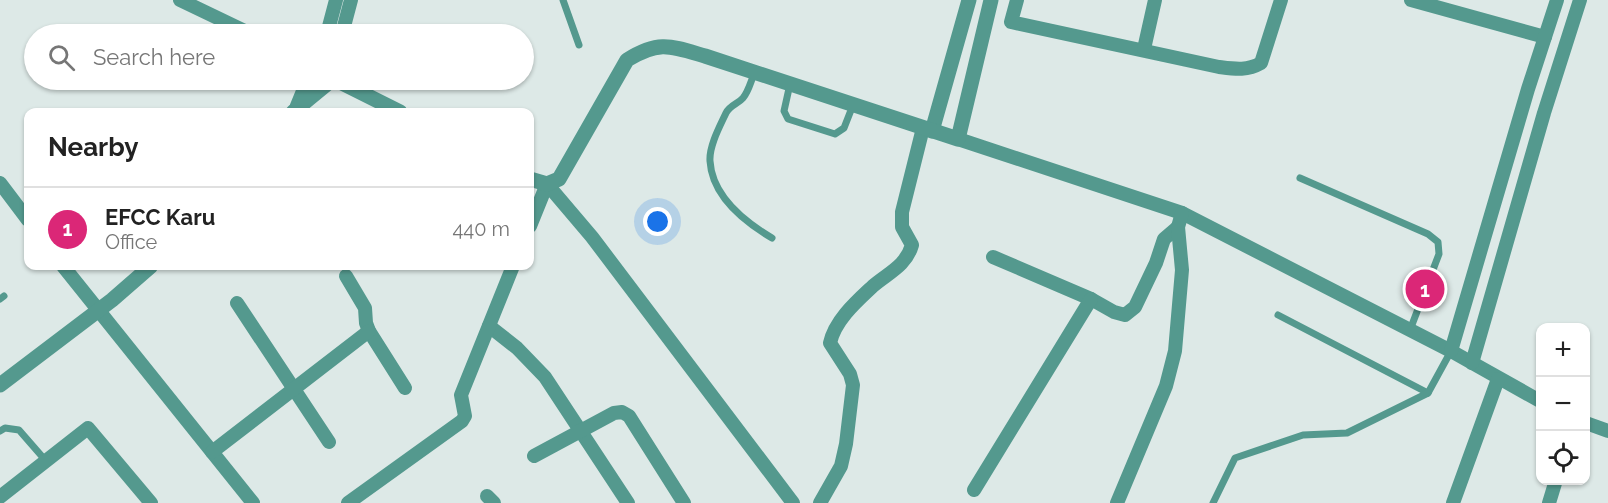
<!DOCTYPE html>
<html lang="en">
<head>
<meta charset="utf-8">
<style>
  body { margin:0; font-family:Raleway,sans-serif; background:#f2f2f2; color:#222 }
  .controls { position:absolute; right:18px; bottom:18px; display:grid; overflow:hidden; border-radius:12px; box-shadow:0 2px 4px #0004 }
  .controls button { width:54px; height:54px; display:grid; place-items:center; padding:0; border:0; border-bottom:2px solid #e0e0e0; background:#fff; color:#222; font:30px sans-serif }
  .you { position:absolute; left:658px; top:222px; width:21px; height:21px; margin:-15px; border:4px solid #fff; border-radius:50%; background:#1a73e8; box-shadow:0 0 0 9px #1a73e833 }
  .badge { display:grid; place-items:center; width:39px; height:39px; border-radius:50%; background:#db2777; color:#fff; font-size:20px; font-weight:700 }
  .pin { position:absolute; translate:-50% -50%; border:3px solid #fff; box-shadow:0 2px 6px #0006 }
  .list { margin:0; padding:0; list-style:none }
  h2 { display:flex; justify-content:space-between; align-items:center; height:78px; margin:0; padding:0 24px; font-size:26px }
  h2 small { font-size:20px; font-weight:400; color:#767676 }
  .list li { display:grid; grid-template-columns:39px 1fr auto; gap:18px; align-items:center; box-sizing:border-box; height:84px; padding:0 24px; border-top:2px solid #e0e0e0 }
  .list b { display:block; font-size:22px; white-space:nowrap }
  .list p { margin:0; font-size:20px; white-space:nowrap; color:#767676 }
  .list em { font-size:20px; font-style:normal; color:#767676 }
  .icon { flex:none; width:33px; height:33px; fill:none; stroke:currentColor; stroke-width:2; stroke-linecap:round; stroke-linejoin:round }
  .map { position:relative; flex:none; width:1608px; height:503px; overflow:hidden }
  .search { position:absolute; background:#fff; box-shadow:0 2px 4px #0004; left:24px; top:24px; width:510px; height:66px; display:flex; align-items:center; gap:15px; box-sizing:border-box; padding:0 21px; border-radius:33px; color:#767676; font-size:22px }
  .panel { position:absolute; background:#fff; box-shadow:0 2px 4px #0004; left:24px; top:108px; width:510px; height:162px; border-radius:12px }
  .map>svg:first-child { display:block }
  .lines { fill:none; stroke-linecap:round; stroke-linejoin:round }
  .service { stroke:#54998e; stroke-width:7 }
  .minor { stroke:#54998e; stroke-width:14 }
  .tertiary { stroke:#54998e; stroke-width:15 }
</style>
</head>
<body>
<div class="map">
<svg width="1608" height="503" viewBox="0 0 1608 503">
  <rect width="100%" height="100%" fill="#dde9e7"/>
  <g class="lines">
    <g class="service">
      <path d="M 563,0 L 579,45"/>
      <path d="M 755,72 C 751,80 749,91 743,98 C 738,104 730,105 726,113 C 720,126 709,146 710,161 C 712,196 745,222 772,238"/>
      <path d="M 790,84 L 784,111 L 788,119 L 835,134 L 844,128 L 853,105"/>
      <path d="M 1300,178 L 1428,234 L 1438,242 L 1439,254 L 1410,330"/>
      <path d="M 0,299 L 4,296"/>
      <path d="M 1278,315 L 1428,393"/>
      <path d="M 0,431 L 5,428 L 19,430 L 46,461"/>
      <path d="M 1213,503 L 1235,458 L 1303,435 L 1347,433 L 1428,393 L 1451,351"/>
    </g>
    <g class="minor">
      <path d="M 180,0 L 251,34"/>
      <path d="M 1017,0 L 1011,22 L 1219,67 C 1235,69 1247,71 1261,63 L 1281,0"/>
      <path d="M 1411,0 L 1545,37"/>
      <path d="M 327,34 L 336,0"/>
      <path d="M 342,34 L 351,0"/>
      <path d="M 1144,49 L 1155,0"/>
      <path d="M 958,139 L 1182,213 L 1451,351 L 1540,401"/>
      <path d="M 0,183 L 28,220"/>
      <path d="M 530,226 L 547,184 L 592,237 L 793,503"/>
      <path d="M 993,257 L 1091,299 L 1114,312 L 1125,315 L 1135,307 L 1156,263 L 1164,239 L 1178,227"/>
      <path d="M 63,266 L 253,503"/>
      <path d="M 346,276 L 365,308 L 366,323 L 369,331 L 405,388"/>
      <path d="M 237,303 L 329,442"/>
      <path d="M 489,326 L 517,348 L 545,377 L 628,503"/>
      <path d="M 1451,351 L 1528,89 L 1557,0"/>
      <path d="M 1472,363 L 1544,113 L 1580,0"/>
      <path d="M 1586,423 L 1608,431"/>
      <path d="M 212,452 L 369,331"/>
      <path d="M 534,456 L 614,413 L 622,412 L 629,416 L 684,503"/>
      <path d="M 974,490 L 1091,299"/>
      <path d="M 487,496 L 494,503"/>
      <path d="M 0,497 L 88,428 L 151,503"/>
      <path d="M 348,503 L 462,421 L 465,416 L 461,395 L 513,266"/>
      <path d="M 820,503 L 841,466 L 846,444 L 853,385 L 850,374 L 830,343 C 835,320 857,301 873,286 C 888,273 906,266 912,245 L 902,227 L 902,212 L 923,128"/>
      <path d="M 1117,503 L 1166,386 L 1175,351 L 1182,270 L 1178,227 L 1182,213"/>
      <path d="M 1453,503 L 1498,379"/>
      <path d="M 1549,503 L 1556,480"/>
    </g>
    <g class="tertiary">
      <path d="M 336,80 L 400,112"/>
      <path d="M 297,107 L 308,80"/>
      <path d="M 293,112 L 327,84"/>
      <path d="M 932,131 L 969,0"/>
      <path d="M 530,179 L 547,184 L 559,179 L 627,60 C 659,40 671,46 705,56 L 958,139 L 991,0"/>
      <path d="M 0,385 L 112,300 L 151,266"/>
    </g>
  </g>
</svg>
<div class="controls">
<button>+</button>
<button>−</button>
<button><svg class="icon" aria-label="locate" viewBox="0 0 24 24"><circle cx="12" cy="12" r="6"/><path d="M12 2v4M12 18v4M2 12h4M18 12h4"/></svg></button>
</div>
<div class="you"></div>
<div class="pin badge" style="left:1425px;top:289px">1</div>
<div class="search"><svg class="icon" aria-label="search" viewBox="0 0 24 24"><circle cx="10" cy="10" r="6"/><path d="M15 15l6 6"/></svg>Search here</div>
<section class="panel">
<h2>Nearby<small></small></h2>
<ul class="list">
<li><span class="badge">1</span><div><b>EFCC Karu</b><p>Office</p></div><em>440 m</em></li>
</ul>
</section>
</div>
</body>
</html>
